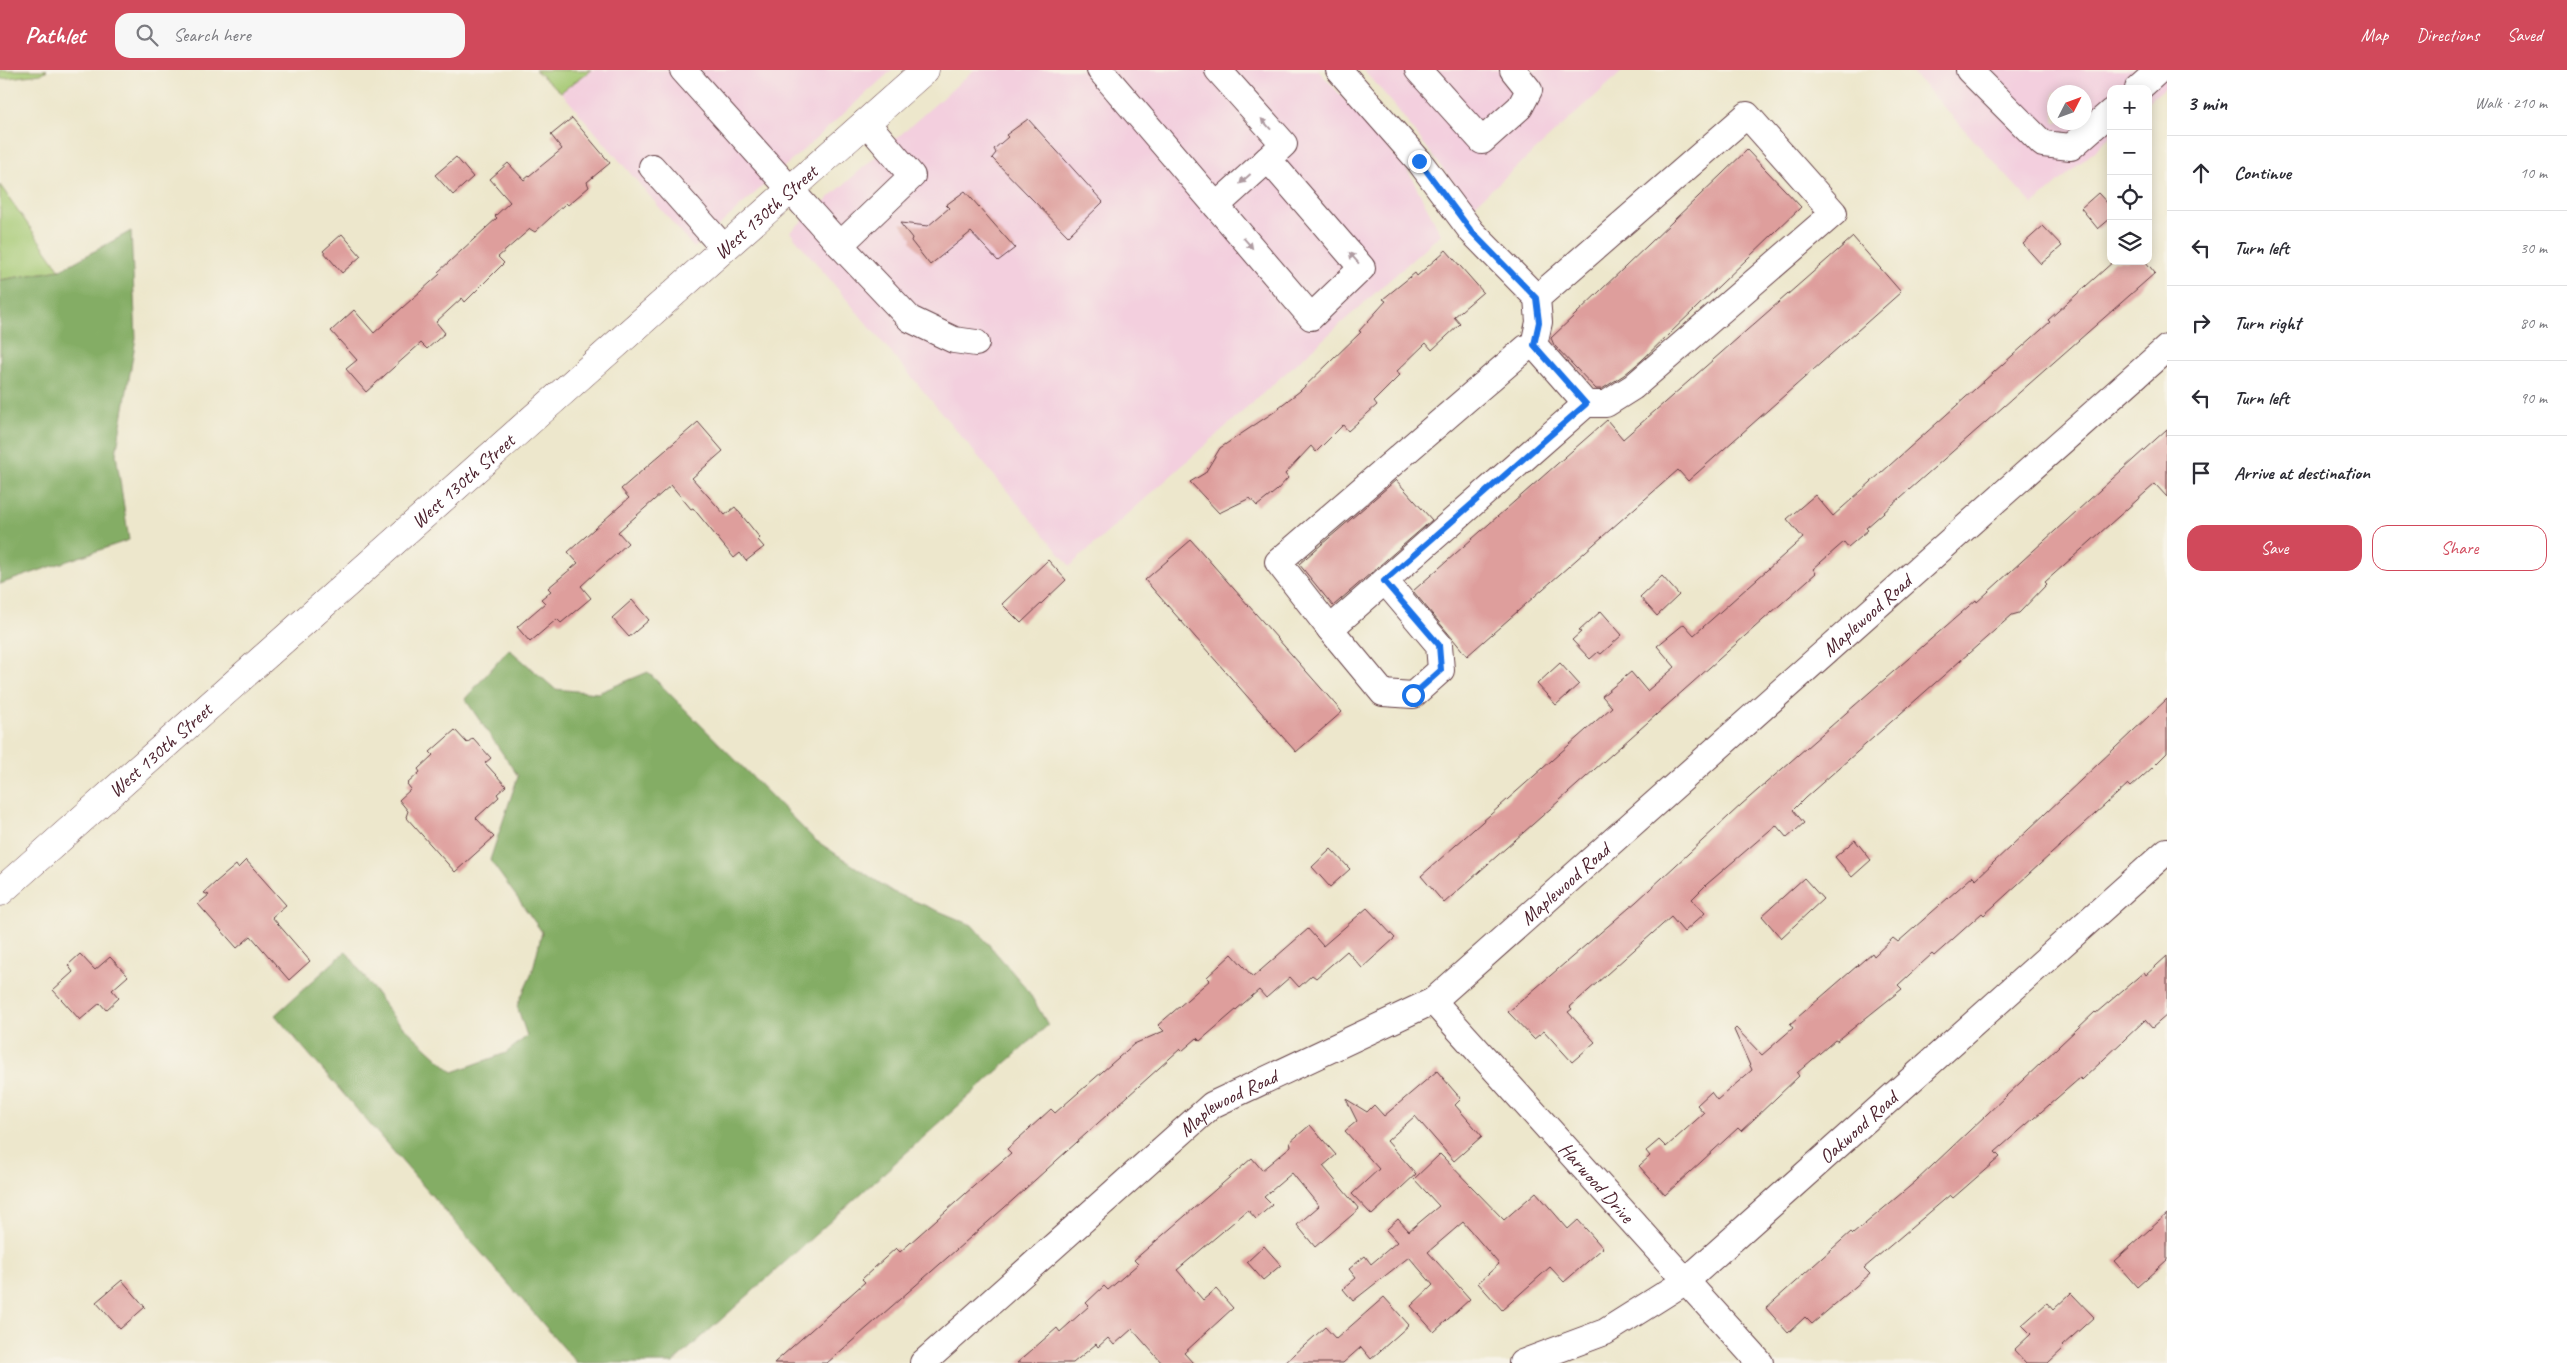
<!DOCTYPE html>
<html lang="en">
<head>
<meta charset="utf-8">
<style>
  body { margin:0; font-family:Caveat,sans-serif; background:#f7f7f7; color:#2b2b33 }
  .controls { position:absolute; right:15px; top:15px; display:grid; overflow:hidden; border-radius:10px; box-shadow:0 2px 12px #0003 }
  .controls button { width:45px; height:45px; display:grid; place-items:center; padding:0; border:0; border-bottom:1px solid #e1e1e2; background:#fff; color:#2b2b33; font:25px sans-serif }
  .compass { position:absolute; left:2047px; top:15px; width:45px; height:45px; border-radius:50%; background:#fff; box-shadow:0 2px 12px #0003; rotate:48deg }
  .stop { position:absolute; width:15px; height:15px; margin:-11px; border:4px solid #1a73e8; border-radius:50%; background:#fff }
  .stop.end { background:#1a73e8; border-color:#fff; box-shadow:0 1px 5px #0008 }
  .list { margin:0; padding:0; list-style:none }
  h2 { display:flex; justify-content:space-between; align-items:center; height:65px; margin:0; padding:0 20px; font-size:21px }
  h2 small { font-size:16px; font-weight:400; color:#7c7c81 }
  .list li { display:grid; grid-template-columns:32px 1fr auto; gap:15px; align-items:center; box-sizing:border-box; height:75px; padding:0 20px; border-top:1px solid #e1e1e2 }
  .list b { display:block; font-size:19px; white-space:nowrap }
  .list em { font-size:16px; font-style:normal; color:#7c7c81 }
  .actions { display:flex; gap:10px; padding:15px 20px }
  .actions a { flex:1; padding:11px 0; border:1px solid #d1495b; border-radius:15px; text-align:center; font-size:18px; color:#d1495b }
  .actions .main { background:#d1495b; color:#fff }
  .icon { flex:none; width:28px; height:28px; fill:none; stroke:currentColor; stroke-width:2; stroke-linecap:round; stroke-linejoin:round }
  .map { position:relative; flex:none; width:2167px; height:1293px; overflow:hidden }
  header { display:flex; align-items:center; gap:30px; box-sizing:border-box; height:70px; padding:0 25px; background:#d1495b; color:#fff }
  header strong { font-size:24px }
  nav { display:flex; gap:28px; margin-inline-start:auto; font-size:18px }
  .search { width:350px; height:45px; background:#f7f7f7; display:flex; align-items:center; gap:12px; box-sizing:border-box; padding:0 18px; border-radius:15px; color:#7c7c81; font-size:19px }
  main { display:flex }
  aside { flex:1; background:#fff }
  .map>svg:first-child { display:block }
  .built { fill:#f3cfde; fill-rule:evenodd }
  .green { fill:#a5c973; stroke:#78744f }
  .forest { fill:#84ad65; stroke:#676648 }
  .building { fill:#de9e9c }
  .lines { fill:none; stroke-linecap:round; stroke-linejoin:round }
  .minor-casing { stroke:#623d43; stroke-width:28 }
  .major-casing { stroke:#623d43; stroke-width:29 }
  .minor { stroke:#fff; stroke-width:26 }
  .major { stroke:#fff; stroke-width:28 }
  .oneway { fill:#ae9aa0 }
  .route { stroke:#1a73e8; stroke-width:6 }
  .labels { text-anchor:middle; stroke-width:5; stroke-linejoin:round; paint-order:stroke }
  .street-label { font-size:20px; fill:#4a1f2b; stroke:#f7f3e8 }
</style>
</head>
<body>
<header>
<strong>Pathlet</strong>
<div class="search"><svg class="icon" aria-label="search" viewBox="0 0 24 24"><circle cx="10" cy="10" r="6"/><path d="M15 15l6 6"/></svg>Search here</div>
<nav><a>Map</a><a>Directions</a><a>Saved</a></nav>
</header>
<main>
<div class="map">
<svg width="2167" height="1293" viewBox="0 0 2167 1293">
  <rect width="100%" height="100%" fill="#f7f3e8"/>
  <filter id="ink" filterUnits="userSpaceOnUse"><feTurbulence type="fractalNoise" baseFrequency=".02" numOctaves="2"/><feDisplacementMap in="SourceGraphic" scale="10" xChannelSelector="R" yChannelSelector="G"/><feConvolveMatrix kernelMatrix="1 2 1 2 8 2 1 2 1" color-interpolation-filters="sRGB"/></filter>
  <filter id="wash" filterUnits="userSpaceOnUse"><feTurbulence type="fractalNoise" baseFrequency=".0096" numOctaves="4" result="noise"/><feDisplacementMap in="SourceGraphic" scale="20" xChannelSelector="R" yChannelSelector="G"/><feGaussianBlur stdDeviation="1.12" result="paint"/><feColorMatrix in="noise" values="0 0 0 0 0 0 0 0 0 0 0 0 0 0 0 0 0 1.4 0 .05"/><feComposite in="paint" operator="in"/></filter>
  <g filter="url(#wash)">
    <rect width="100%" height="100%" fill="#ede7cc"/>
    <g class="built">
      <path d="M 591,0 L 892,0 L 694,178 L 561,22 Z"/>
      <path d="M 974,0 L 1318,0 L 1407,99 L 1441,164 L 1070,496 L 790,162 Z"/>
      <path d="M 1364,0 L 1624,0 L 1472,137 L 1395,36 Z"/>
      <path d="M 1910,0 L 2167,0 L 2167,16 L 2148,32 L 2148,19 L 2111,19 L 2111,66 L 2033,135 ZM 2054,22 L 2084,22 L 2084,52 L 2054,52 Z"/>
    </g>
    <g class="green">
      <path d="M 0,0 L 47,0 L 41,4 L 0,9 Z"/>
      <path d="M 535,0 L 591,0 L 561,22 Z"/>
      <path d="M 0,115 L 60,200 L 0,210 Z"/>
    </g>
    <g class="forest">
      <path d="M 131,161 L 136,268 L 116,384 L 129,470 L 0,514 L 0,210 L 60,200 Z"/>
      <path d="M 509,579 L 555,619 L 598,623 L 648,602 L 815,770 L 893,822 L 972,855 L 1027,919 L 1048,955 L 673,1293 L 577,1293 L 275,945 L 346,881 L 394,948 L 453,1002 L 506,983 L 527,966 L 517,936 L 532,903 L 542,862 L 490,790 L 518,706 L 465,629 Z"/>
    </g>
    <g id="blocks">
      <g class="building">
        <path d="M 572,48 L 610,93 L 587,112 L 589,117 L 568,135 L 566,133 L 535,162 L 530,159 L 498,187 L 504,193 L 465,232 L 462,228 L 436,252 L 445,263 L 427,279 L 421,273 L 366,322 L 346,299 L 357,290 L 331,261 L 354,240 L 374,263 L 440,204 L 438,202 L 497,148 L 495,146 L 510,132 L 490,109 L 508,93 L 524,110 L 562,79 L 551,65 Z"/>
        <path d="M 1028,49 L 1103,132 L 1068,166 L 992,88 L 996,83 L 994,79 L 1008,67 L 1006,65 Z"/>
        <path d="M 1747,80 L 1801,137 L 1641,291 L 1624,305 L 1602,319 L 1596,319 L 1554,275 L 1551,268 Z"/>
        <path d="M 456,87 L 473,107 L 453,125 L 435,105 Z"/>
        <path d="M 965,121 L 1015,178 L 998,191 L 971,162 L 930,195 L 911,171 L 912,168 L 900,153 L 928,156 L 949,138 L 946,135 Z"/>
        <path d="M 2098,123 L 2111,137 L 2111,148 L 2098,159 L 2081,138 Z"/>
        <path d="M 2043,156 L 2062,176 L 2041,194 L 2023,174 Z"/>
        <path d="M 342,164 L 361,186 L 342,203 L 323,181 Z"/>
        <path d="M 1853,167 L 1901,222 L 1688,411 L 1678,400 L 1467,586 L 1413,521 L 1607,350 L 1623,369 Z"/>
        <path d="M 1446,180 L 1483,222 L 1454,247 L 1460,254 L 1432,280 L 1426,273 L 1396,302 L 1400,305 L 1374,331 L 1377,335 L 1348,361 L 1343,355 L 1316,382 L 1311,376 L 1285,404 L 1288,408 L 1276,421 L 1257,436 L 1250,428 L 1219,443 L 1190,412 L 1205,403 L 1220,378 L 1280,338 L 1279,337 L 1300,321 L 1361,262 L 1359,261 L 1386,231 L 1383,229 L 1415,203 L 1417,206 Z"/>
        <path d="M 2114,191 L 2145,191 L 2155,203 L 1961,374 L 1866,458 L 1868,460 L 1848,477 L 1844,472 L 1813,499 L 1816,503 L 1444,833 L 1421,806 L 1612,637 L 1602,626 L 1631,602 L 1647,621 L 1675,597 L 1657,576 L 1684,554 L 1694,565 L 1803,468 L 1787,449 L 1815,425 L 1833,446 L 2050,252 L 2048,250 Z"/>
        <path d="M 698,352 L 723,381 L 692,408 L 725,445 L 735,437 L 760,468 L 758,470 L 764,477 L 746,491 L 740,483 L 734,488 L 693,438 L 691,439 L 671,415 L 618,462 L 628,473 L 581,516 L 591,528 L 561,553 L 557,549 L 530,572 L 517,557 L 545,533 L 541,529 L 551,521 L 548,518 L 578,493 L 568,482 L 629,428 L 621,419 Z"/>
        <path d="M 2167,359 L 2167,427 L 2155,414 L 2045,512 L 2047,514 L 2019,543 L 2012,545 L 1805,728 L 1793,740 L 1804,753 L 1787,768 L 1776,755 L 1707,814 L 1692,829 L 1705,843 L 1684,862 L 1671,847 L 1570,937 L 1572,939 L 1568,942 L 1595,972 L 1572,992 L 1544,961 L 1534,969 L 1508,942 L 1636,832 L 1742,734 L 1878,615 L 1976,530 L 1977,532 Z"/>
        <path d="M 1396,410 L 1432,450 L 1333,536 L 1299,494 Z"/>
        <path d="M 1191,470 L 1342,642 L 1296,682 L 1145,510 Z"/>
        <path d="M 1048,490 L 1066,510 L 1021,553 L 1002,534 Z"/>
        <path d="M 1662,506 L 1679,525 L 1657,546 L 1640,527 Z"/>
        <path d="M 632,530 L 649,550 L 629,567 L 612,548 Z"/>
        <path d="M 1601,541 L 1622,565 L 1601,584 L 1598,582 L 1590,589 L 1572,570 L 1581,562 L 1579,561 Z"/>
        <path d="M 1560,593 L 1579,614 L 1556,635 L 1537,614 Z"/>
        <path d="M 2167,629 L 2167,683 L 2152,698 L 2131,717 L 2128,714 L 1984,845 L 1982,843 L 1934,886 L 1932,884 L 1898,915 L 1902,919 L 1837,971 L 1835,970 L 1797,1003 L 1799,1006 L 1754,1049 L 1741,1061 L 1738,1058 L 1665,1125 L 1639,1096 L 1650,1086 L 1646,1081 L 1659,1070 L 1666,1077 L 1704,1043 L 1697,1035 L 1711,1022 L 1717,1030 L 1752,1000 L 1734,960 L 1736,958 L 1762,985 L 1793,958 L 1790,954 L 1872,883 L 1874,886 L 1893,868 L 1898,872 L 1973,806 L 1976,809 Z"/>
        <path d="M 455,660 L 467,673 L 473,668 L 491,688 L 485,693 L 506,716 L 497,724 L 499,727 L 476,748 L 494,767 L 455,802 L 406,747 L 408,741 L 399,730 L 411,719 L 407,714 L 420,702 L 418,699 L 433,685 L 430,682 Z"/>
        <path d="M 1855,770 L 1871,790 L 1852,807 L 1835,787 Z"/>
        <path d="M 1331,779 L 1350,799 L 1330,817 L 1312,797 Z"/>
        <path d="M 246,790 L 286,835 L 272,847 L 310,891 L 289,910 L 251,866 L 237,878 L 198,834 L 209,825 L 204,823 L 216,812 L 236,795 L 238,798 Z"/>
        <path d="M 1804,808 L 1823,829 L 1781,868 L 1762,846 Z"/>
        <path d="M 1367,838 L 1395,868 L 1362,898 L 1347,881 L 1316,908 L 1312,905 L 1299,917 L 1290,907 L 1266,928 L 1259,920 L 1200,971 L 1197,968 L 1182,981 L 1180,979 L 1004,1138 L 827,1293 L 774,1293 L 865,1212 L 862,1209 L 896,1178 L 900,1182 L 1011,1083 L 1007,1079 L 1051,1039 L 1055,1043 L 1134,974 L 1164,961 L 1158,955 L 1210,910 L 1207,907 L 1232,884 L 1253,907 L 1308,859 L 1323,876 Z"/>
        <path d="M 80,884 L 95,900 L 110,887 L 128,906 L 112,920 L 119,928 L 106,940 L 100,933 L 80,950 L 53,920 L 73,902 L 68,895 Z"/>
        <path d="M 2167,886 L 2167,945 L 2152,958 L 2145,950 L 2082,1010 L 2080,1008 L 1995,1082 L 2000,1087 L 1953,1128 L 1950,1125 L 1864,1198 L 1870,1204 L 1812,1254 L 1805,1247 L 1788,1263 L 1766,1238 L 1851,1162 L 1853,1164 L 1915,1112 L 2095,942 L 2096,943 L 2144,902 L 2146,905 Z"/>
        <path d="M 1437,1001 L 1461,1029 L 1455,1035 L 1482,1066 L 1454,1091 L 1415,1046 L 1387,1071 L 1416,1104 L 1372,1145 L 1352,1124 L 1379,1099 L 1345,1061 L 1357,1051 L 1346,1029 L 1367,1042 L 1374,1035 L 1384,1046 Z"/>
        <path d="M 1310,1055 L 1336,1085 L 1323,1096 L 1359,1139 L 1315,1177 L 1297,1155 L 1319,1136 L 1292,1103 L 1264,1127 L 1272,1135 L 1256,1149 L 1248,1140 L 1177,1200 L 1203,1230 L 1216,1219 L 1233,1238 L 1184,1283 L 1193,1293 L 1162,1293 L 1132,1259 L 1114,1275 L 1108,1268 L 1098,1277 L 1096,1274 L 1073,1293 L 1017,1293 L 1057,1258 L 1060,1262 L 1089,1236 L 1086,1233 L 1104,1216 L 1108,1220 L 1138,1194 L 1134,1190 L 1252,1088 L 1262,1100 L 1291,1076 L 1290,1072 Z"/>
        <path d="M 1440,1084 L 1504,1150 L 1536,1122 L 1568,1159 L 1578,1150 L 1603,1178 L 1564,1212 L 1550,1197 L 1502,1240 L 1478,1213 L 1499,1194 L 1463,1152 L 1428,1182 L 1470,1229 L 1434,1262 L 1411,1236 L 1433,1215 L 1409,1187 L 1353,1231 L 1343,1219 L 1356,1208 L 1349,1199 L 1365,1186 L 1371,1194 L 1397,1172 L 1386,1160 L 1398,1149 L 1409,1161 L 1439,1136 L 1414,1109 Z"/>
        <path d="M 2167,1144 L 2167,1190 L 2137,1217 L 2114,1191 Z"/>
        <path d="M 1264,1176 L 1281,1195 L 1263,1210 L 1247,1192 Z"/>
        <path d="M 122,1210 L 145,1237 L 120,1259 L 96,1232 Z"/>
        <path d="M 2071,1223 L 2094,1247 L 2062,1276 L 2064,1278 L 2048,1293 L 2026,1293 L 2014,1280 L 2031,1264 L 2022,1255 L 2047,1233 L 2053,1240 Z"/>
        <path d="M 1384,1227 L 1409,1255 L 1371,1289 L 1361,1277 L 1343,1293 L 1285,1293 L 1325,1257 L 1336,1269 Z"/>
      </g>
    </g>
  </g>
  <g filter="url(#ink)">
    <use href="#blocks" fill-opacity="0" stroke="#623d43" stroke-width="1"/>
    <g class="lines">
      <defs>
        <g id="minor">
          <path d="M 683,0 L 840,175 L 912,106 L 866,52"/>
          <path d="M 1100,0 L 1311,247 L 1362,198 L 1268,89 L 1216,136"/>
          <path d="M 1218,0 L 1284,74 L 1268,89"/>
          <path d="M 1339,0 L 1419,91 L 1472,162 L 1537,228 L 1539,252 L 1534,275 L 1526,278 L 1278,492 L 1330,559 L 1586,334 L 1606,334 L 1633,317 L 1834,143 L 1747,45 L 1537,228"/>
          <path d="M 1418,0 L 1482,71 L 1520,37 L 1529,20 L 1513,0"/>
          <path d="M 1969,0 L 2043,74 L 2071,77 L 2111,42"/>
          <path d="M 2138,19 L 2159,0"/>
          <path d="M 652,97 L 724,178"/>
          <path d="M 840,175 L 910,249 L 954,270 L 976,273"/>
          <path d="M 1534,275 L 1586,334"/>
          <path d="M 1330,559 L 1383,623 L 1413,625 L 1441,600 L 1439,575 L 1385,511"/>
          <path id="s1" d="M 1433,931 L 1760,1293"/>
          <path id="s2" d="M 923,1293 L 1212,1035 L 1433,931 L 2167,278"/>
          <path id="s3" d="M 1522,1293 L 1605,1262 L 1686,1211 L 2167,781"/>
        </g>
        <g id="major">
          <path id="s4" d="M 0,822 L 925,0"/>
        </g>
      </defs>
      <use href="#minor" class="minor-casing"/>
      <use href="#major" class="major-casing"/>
      <use href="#minor" class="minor"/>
      <use href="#major" class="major"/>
    </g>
    <defs><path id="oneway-solid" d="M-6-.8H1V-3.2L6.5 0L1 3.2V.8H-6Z" transform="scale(1.25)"/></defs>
    <g class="oneway">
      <use href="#oneway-solid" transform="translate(1266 54) rotate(-132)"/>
      <use href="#oneway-solid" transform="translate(1245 109) rotate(138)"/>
      <use href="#oneway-solid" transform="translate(1248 173) rotate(49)"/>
      <use href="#oneway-solid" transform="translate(1354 188) rotate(-131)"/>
    </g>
  </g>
  <g class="lines" filter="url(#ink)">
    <path class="route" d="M 1413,625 L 1441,600 L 1439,575 L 1384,511 L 1586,334 L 1534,275 L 1539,252 L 1536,228 L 1472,162 L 1419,91"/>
  </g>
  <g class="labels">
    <g class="street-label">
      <text dy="7" stroke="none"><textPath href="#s4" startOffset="1024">West 130th Street</textPath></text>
      <text dy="7" stroke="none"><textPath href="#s4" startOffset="619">West 130th Street</textPath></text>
      <text dy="7" stroke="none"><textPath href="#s2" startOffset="1212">Maplewood Road</textPath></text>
      <text dy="7" stroke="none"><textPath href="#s4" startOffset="214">West 130th Street</textPath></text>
      <text dy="7" stroke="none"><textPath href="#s2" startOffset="808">Maplewood Road</textPath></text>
      <text dy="7" stroke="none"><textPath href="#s2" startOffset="402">Maplewood Road</textPath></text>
      <text dy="7" stroke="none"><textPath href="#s3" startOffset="415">Oakwood Road</textPath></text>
      <text dy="7" stroke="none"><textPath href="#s1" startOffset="244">Harwood Drive</textPath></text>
    </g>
  </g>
</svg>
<div class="controls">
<button>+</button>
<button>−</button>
<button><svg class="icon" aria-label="locate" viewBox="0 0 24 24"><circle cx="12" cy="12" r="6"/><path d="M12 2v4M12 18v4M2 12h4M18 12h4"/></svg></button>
<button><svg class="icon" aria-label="layers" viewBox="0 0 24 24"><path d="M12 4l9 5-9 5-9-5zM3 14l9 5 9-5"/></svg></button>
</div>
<svg class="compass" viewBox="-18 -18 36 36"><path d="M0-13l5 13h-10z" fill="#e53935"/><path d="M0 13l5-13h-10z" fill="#7c7c81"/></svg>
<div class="stop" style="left:1413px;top:625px"></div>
<div class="stop end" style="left:1419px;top:91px"></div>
</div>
<aside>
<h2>3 min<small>Walk · 210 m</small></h2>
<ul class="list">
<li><svg class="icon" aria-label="ahead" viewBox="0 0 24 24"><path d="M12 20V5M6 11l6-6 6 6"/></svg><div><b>Continue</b></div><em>10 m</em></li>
<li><svg class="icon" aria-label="left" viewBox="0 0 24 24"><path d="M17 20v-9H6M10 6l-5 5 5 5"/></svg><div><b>Turn left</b></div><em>30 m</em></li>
<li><svg class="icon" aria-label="right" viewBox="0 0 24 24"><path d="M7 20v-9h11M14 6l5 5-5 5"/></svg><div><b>Turn right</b></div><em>80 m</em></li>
<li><svg class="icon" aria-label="left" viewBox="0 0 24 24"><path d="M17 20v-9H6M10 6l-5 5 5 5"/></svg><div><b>Turn left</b></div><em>90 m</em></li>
<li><svg class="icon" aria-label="arrive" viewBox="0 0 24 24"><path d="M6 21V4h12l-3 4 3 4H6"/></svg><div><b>Arrive at destination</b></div></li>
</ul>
<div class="actions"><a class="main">Save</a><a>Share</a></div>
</aside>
</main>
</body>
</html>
